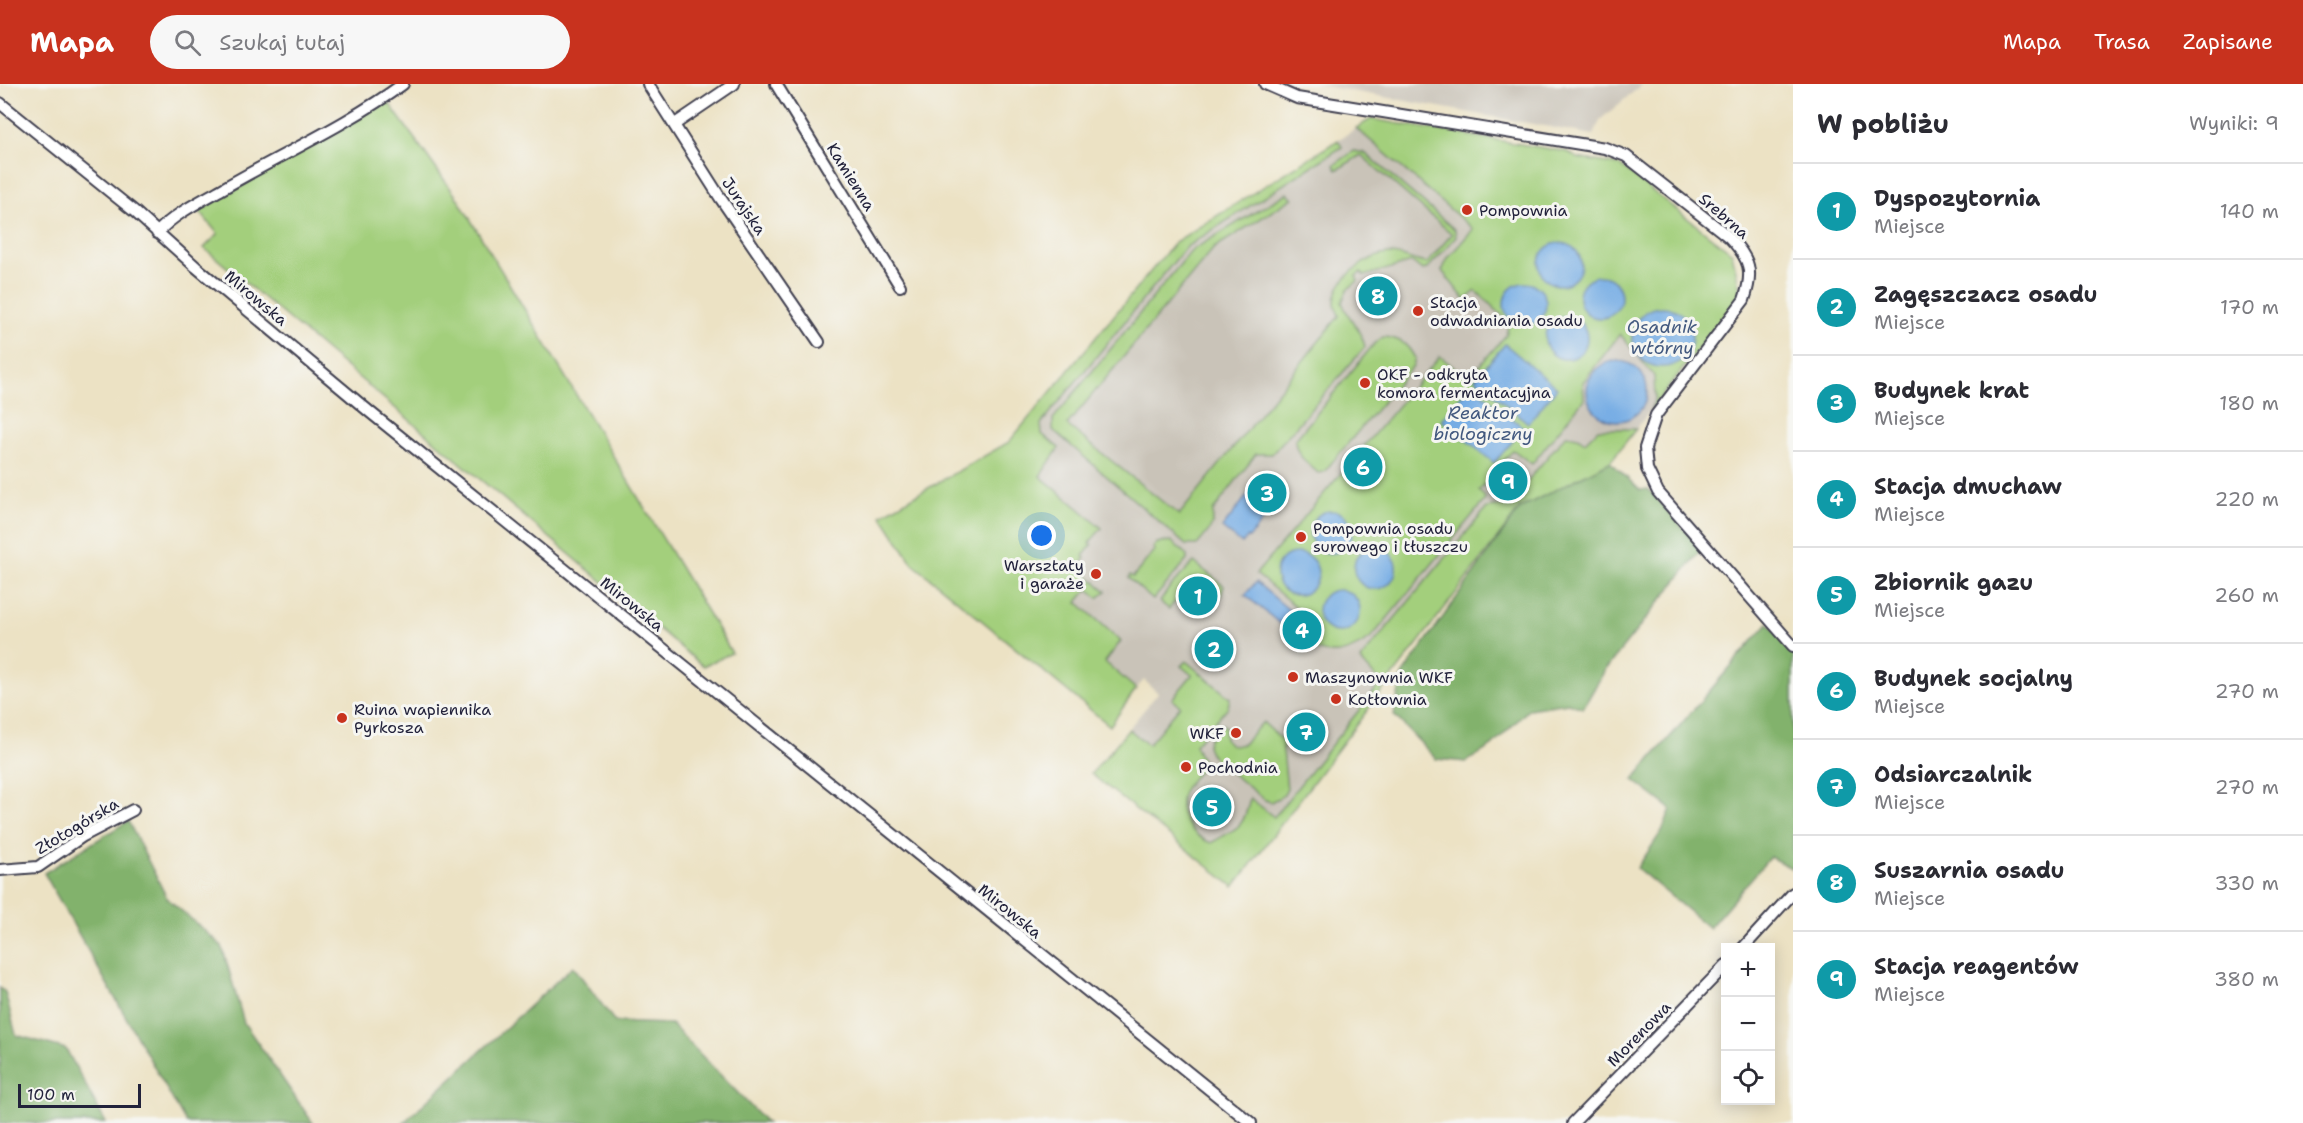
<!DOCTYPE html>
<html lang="pl">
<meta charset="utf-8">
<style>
body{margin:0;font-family:"Shantell Sans",sans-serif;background:#f7f7f7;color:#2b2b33}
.controls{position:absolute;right:18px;bottom:18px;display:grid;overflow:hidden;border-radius:0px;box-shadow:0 3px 15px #0003}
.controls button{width:54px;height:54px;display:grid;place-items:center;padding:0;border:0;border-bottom:2px solid #e1e1e2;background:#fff;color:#2b2b33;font:30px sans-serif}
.scale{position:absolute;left:18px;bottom:15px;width:123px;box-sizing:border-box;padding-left:6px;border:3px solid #22223b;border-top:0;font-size:16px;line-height:21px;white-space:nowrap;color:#22223b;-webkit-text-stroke:4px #f6f6f2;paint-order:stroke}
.you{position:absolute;left:1042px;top:452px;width:21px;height:21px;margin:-15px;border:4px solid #fff;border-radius:50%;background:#1a73e8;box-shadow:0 0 0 9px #1a73e833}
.badge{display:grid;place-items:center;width:39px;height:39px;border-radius:50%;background:#c8321e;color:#fff;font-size:20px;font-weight:700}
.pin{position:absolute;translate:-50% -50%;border:3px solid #fff;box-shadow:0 2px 6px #0006}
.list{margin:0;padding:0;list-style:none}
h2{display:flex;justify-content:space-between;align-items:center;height:78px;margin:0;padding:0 24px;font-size:26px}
h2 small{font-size:20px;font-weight:400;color:#7c7c81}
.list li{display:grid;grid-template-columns:39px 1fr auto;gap:18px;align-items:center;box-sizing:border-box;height:96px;padding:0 24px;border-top:2px solid #e1e1e2}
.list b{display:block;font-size:22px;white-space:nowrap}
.list p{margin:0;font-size:20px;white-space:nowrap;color:#7c7c81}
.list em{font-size:20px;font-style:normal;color:#7c7c81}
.icon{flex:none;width:33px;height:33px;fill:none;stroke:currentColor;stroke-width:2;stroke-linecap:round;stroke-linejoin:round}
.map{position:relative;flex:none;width:1793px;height:1039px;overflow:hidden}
header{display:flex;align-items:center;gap:36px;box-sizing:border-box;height:84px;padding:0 30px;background:#c8321e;color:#fff}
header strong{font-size:28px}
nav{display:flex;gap:33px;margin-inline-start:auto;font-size:21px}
.search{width:420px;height:54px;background:#f7f7f7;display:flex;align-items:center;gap:15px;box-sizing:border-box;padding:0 21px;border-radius:33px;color:#7c7c81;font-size:22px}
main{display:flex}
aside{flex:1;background:#fff}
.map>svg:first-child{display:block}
</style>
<header>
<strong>Mapa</strong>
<div class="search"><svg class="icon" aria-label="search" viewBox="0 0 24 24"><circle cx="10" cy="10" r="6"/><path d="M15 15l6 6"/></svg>Szukaj tutaj</div>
<nav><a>Mapa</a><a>Trasa</a><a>Zapisane</a></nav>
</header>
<main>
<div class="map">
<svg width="1793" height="1039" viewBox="0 0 1793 1039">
<rect width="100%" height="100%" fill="#f6f6f2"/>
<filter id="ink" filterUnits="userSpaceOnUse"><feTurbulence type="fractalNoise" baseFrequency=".0167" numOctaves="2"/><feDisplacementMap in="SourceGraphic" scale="12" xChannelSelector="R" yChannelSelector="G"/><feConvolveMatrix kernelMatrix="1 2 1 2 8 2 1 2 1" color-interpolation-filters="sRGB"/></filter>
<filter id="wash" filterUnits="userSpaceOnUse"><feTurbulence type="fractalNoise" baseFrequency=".008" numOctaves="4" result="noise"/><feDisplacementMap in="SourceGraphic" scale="24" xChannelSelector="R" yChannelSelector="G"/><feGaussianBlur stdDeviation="1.35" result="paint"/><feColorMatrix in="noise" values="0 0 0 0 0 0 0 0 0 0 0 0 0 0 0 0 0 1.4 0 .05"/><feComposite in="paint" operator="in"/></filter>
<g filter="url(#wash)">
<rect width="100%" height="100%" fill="#ece2c4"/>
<path fill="#c9c3b8" d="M1313,0H1643L1601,35L1593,51Z
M1371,35L1568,68L1577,74L1619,81L1732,169L1741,210L1610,378L1520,424L1234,803L1091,690L1158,609L1144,596L1136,605L1105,578L1120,559L942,397L1009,358L1175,158Z"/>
<path fill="#a3cf7c" stroke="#62785c" stroke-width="1.5" d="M386,15L458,115L732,569L703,582L204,164L218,150L199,127Z
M1371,35L1568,68L1577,74L1619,81L1732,169L1741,210L1650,327L1655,314L1654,292L1620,250L1583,298L1584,315L1532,380L1513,366L1479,407L1485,413V416L1371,554C1345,572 1327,576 1298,556L1307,545L1299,539L1306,531L1256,490L1440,272L1468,295L1506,251L1509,238L1476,207L1465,216L1442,187L1448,174L1473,145L1356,44Z
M1338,56L1342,63L1186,163L1041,340L1042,350L1059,364L1040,392L1102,444L1089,459L1092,461L1083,472L1085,474L1078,483L1106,507L1098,514L1088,505L1077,518L1121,557L1105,578L1136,605L1110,642L913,480L881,431L1009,358L1175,158Z
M1354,67L1365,69L1455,146L1456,153L1427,185L1422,186L1412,178L1364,192L1361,188L1356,192L1358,197L1348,205L1342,218C1348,235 1362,246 1365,263L1272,370H1256L1213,427C1214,444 1208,448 1197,461H1186L1053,346V335L1192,166L1287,109L1293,114L1214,164L1067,341L1179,431L1339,232C1338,228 1335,223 1335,219C1335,195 1368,170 1390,170C1403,170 1414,178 1427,179L1452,150L1361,71L1337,86L1334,81Z
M1383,253C1399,254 1407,259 1415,274L1413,282L1324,388L1318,389C1307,379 1296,372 1295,356L1374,260Z
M1598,345H1636L1610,378L1520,424L1234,803L1091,690L1129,645L1148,661L1180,622L1172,615L1192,591L1181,582L1186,577L1230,614L1228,623L1195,661L1204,681C1198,689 1187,699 1183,708C1175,729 1192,752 1211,759C1237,743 1243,747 1250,714L1274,733L1379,601V597L1361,577L1364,571L1487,424L1507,421L1566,351L1578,353L1585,358Z
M1171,457L1187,471V476L1153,516L1128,494L1130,491L1133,493L1155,466L1153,464L1157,459Z
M1194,478L1224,502L1221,512L1207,529L1189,515L1187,517L1180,512L1169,525L1160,518L1169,504Z
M1263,638L1282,656L1287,705L1284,711L1271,718L1265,716L1218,678L1211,671L1207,662L1209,655L1221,640L1226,643C1222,651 1225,659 1234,662L1243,660Z"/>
<path fill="#82b26c" stroke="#526a54" stroke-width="1.5" d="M1610,378L1640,406L1648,405L1702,465L1605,586L1583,624L1568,619L1529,625L1492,662L1466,678L1436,675L1394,631L1402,591L1520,424Z
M1768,539L1793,566V785L1770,773L1709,844L1637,784L1662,747L1671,725L1633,696Z
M128,737L167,814L222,862L244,939L313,1039H186L44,789Z
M573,882L615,938L671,940L767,1039H403Z
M0,904L5,908L16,951L66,965L106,1039H0Z"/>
<path fill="#75ace4" stroke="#4c6790" stroke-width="1.5" d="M1539 180a21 21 0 1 1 42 0a21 21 0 1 1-42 0Z
M1579 213a21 21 0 1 1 42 0a21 21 0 1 1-42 0Z
M1504 220a21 21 0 1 1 42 0a21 21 0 1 1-42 0Z
M1632 253a30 30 0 1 1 60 0a30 30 0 1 1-60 0Z
M1545 254a21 21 0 1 1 42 0a21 21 0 1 1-42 0Z
M1505,260L1557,304L1528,339L1475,295Z
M1587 307a30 30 0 1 1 60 0a30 30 0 1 1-60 0Z
M1471,300L1524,344L1494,379L1442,336Z
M1250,408L1272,425L1249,454L1247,453L1242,460L1222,444Z
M1310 448a21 21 0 1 1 42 0a21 21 0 1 1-42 0Z
M1354 484a21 21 0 1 1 42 0a21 21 0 1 1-42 0Z
M1276 490a21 21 0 1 1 42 0a21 21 0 1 1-42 0Z
M1256,498L1295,531L1284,543L1245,511Z
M1318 527a21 21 0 1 1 42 0a21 21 0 1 1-42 0Z"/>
</g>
<g filter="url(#ink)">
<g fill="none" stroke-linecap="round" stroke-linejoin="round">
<defs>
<path id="minor" d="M648,0L721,115L819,258
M776,0L900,202
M1265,0L1297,14L1605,64L1626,72L1729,153C1750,175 1754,187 1744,216L1656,331L1645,364L1647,385L1658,408L1793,562
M0,19L134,127L196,183L371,329L1251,1039
M675,40L734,0
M157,149C174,130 201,117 222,105C282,70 347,41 403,0
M0,786L38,783L83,752L133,726
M1743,864L1793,809
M1573,1039L1726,881"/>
</defs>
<use href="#minor" stroke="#403f50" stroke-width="14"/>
<use href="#minor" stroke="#fff" stroke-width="10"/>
</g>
</g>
<g fill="#c8321e" stroke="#f6f6f2" stroke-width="2">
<circle cx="1467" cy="126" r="6"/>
<circle cx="1418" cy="227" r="6"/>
<circle cx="1365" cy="299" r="6"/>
<circle cx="1301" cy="453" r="6"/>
<circle cx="1096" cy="490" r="6"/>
<circle cx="1293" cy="593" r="6"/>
<circle cx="1336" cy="615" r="6"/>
<circle cx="342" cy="634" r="6"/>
<circle cx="1236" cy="649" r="6"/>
<circle cx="1186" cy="683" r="6"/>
</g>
<g text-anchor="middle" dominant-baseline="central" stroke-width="6" stroke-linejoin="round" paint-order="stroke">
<g font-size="16" fill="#22223b" stroke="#f6f6f2">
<text transform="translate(851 93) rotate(58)">Kamienna</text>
<text transform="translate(744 122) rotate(56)">Jurajska</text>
<text transform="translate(1724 132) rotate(41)">Srebrna</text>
<text transform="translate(256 214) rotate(40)">Mirowska</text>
<text transform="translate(632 520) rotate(39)">Mirowska</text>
<text transform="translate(77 742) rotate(-31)">Złotogórska</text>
<text transform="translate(1010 827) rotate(39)">Mirowska</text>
<text transform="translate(1639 950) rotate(-46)">Morenowa</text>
</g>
<g font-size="16" fill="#22223b" stroke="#f6f6f2" text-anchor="start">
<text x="1479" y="126">Pompownia</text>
<text x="1430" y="218">Stacja<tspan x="1430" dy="18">odwadniania osadu</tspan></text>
<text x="1377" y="290">OKF - odkryta<tspan x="1377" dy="18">komora fermentacyjna</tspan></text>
<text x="1313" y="444">Pompownia osadu<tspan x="1313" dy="18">surowego i tłuszczu</tspan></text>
<text x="1084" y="481" text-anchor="end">Warsztaty<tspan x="1084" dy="18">i garaże</tspan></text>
<text x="1305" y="593">Maszynownia WKF</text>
<text x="1348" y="615">Kotłownia</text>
<text x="354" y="625">Ruina wapiennika<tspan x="354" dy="18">Pyrkosza</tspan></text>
<text x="1224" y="649" text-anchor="end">WKF</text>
<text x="1198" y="683">Pochodnia</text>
</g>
<g font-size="18" font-style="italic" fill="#43597f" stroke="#f6f6f2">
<text x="1662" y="243">Osadnik<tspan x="1662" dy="21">wtórny</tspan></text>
<text x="1483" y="329">Reaktor<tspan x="1483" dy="21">biologiczny</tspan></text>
</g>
</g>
</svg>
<div class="controls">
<button>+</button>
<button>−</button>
<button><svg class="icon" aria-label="locate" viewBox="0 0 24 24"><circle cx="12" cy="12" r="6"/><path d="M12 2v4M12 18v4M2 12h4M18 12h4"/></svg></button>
</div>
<div class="scale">100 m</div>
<div class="you"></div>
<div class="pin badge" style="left:1198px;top:512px;background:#0f9aa8">1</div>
<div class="pin badge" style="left:1214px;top:565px;background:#0f9aa8">2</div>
<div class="pin badge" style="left:1267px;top:409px;background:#0f9aa8">3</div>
<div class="pin badge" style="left:1302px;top:546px;background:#0f9aa8">4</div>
<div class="pin badge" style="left:1212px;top:723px;background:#0f9aa8">5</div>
<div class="pin badge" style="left:1363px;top:383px;background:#0f9aa8">6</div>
<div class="pin badge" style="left:1306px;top:648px;background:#0f9aa8">7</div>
<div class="pin badge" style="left:1378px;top:212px;background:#0f9aa8">8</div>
<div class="pin badge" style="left:1508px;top:397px;background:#0f9aa8">9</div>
</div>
<aside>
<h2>W pobliżu<small>Wyniki: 9</small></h2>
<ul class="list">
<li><span class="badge" style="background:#0f9aa8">1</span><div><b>Dyspozytornia</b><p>Miejsce</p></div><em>140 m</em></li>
<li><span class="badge" style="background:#0f9aa8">2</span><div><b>Zagęszczacz osadu</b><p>Miejsce</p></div><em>170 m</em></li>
<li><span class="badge" style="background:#0f9aa8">3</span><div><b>Budynek krat</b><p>Miejsce</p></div><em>180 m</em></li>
<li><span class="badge" style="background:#0f9aa8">4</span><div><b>Stacja dmuchaw</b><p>Miejsce</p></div><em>220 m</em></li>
<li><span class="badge" style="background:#0f9aa8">5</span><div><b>Zbiornik gazu</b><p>Miejsce</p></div><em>260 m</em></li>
<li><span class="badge" style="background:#0f9aa8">6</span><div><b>Budynek socjalny</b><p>Miejsce</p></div><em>270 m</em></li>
<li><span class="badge" style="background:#0f9aa8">7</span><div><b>Odsiarczalnik</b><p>Miejsce</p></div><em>270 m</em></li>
<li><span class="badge" style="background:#0f9aa8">8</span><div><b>Suszarnia osadu</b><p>Miejsce</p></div><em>330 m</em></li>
<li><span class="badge" style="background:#0f9aa8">9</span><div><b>Stacja reagentów</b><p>Miejsce</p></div><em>380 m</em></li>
</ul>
</aside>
</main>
